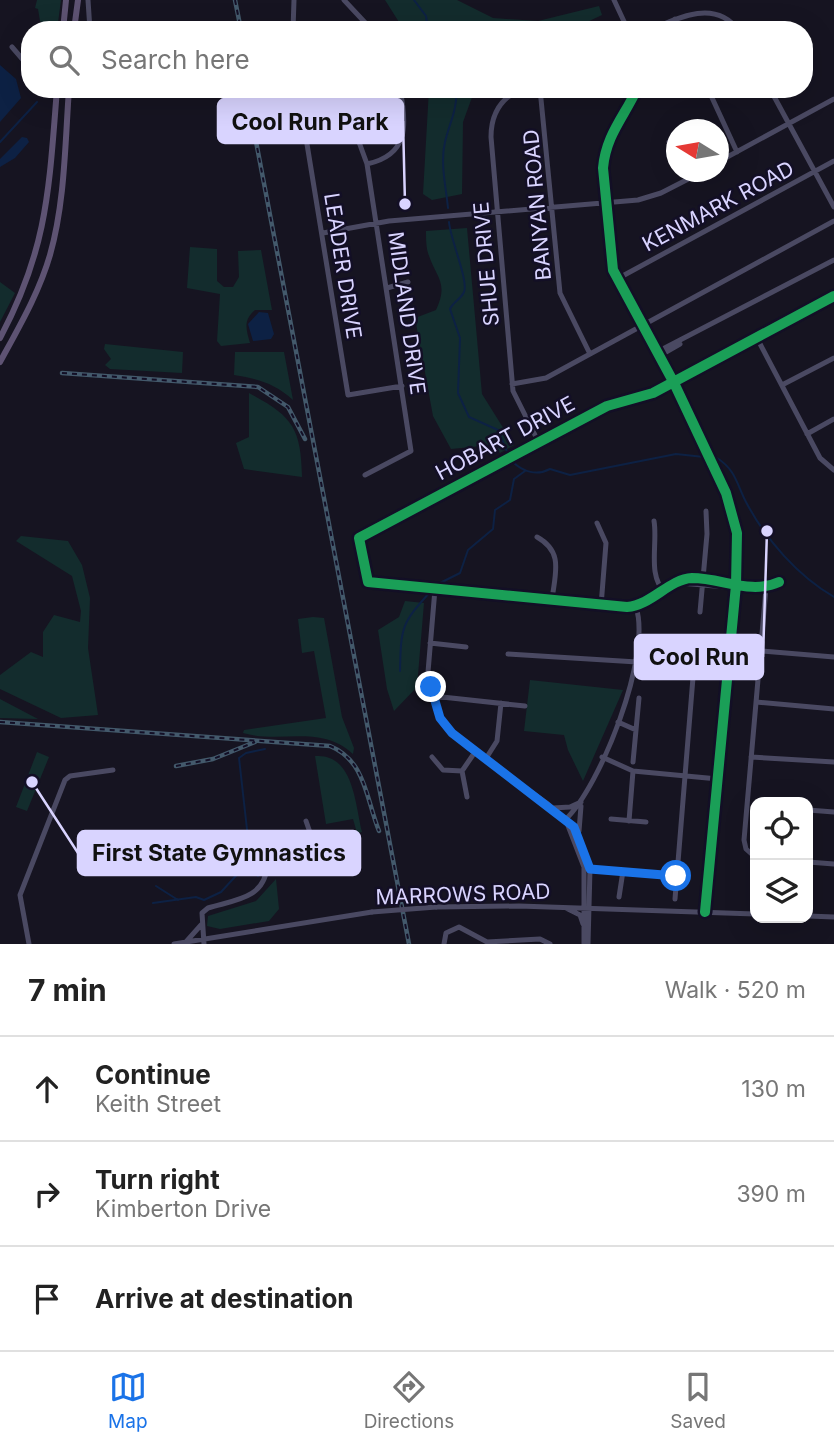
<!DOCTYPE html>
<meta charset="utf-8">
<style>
body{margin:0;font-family:Inter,sans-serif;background:#f6f6f6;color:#222}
.controls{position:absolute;right:21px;bottom:21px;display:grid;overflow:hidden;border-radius:14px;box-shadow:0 7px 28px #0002}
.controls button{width:63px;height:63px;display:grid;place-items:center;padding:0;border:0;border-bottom:2px solid #e0e0e0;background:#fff;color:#222;font:35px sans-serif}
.compass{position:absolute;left:666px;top:119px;width:63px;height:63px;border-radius:50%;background:#fff;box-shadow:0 7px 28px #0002;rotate:281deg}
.stop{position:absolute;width:21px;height:21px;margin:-16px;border:5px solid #1a73e8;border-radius:50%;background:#fff}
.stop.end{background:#1a73e8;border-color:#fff;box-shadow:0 2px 7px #0008}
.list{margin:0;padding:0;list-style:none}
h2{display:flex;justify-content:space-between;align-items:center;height:91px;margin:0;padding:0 28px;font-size:30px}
h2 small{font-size:23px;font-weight:400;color:#767676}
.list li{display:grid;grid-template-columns:46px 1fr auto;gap:21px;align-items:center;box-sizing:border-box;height:105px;padding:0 28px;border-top:2px solid #e0e0e0}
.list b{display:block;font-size:26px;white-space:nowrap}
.list p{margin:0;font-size:23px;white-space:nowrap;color:#767676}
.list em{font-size:23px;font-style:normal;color:#767676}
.icon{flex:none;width:38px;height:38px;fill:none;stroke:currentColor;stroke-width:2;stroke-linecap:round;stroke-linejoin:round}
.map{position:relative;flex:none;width:834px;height:944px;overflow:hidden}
.search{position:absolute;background:#fff;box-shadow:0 7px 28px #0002;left:21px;right:21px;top:21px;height:77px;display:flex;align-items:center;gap:18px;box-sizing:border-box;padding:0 24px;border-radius:28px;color:#767676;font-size:26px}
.sheet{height:406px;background:#fff}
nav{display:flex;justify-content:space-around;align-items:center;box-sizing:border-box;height:98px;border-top:2px solid #e0e0e0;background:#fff;font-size:19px;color:#767676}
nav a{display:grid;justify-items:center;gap:4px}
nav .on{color:#1a73e8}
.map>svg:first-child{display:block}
</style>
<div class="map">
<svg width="834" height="944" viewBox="0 0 834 944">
<rect width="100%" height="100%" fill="#161421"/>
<path fill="#132c2d" d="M37,0H61L57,30H48L40,21L38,9L35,8Z
M385,0H457L493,18L538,21L599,6L602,15L570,30H404Z
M429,89H475L463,122L462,194L432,200L423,194Z
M467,228L482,394L514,445L500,453L492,445L451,449L433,416L415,318L436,310C449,282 436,278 428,253C426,246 426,237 426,231Z
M190,247L217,249V281L224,287H233L239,277L238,251L261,250L272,310H255C243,320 246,329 250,343L221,346L217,341L220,294L187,288Z
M0,282L15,293L0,322Z
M105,344L183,352L182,373L110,369L105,365L111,359L104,349Z
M235,352H284L293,400C274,383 258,379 234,375Z
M249,393C292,416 301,427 302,477L244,469L236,443L249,437Z
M21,536L68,541L82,565L90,598L88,648L98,715L61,718L0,689V675L31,652L43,657V632L54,615L80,622L81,611L72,576L16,541Z
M405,601L424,603L417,687L394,711L387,689L378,630L399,617Z
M313,617L324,618L342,717L354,748L353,754C320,724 281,744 243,733L244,730L326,718L314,651L302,653L298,619Z
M530,680L623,690L583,781L568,750L564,735L524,731Z
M0,699L38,719L0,718Z
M37,752L49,757L27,811L16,807Z
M315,756C354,753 355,805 362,832L357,833L353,819L326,824Z
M276,879L279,909L269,921L220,929L207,926L208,916L256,901Z"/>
<path fill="#0d2144" d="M0,65L16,79L21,98L0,122Z
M22,137L27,138L29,142L15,158L0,167V159Z
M259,312L268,313L274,334L271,339L253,341L248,324Z"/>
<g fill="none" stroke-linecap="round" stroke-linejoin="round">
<path stroke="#0d2144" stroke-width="2" d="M414,0L426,16L428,30
M437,30L442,26L463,30
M0,142L37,102
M448,208C446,187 440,163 445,142C449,124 458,109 456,89
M449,222C450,238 469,282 464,292C461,299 453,302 450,309L460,338L458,393L469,417L498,430L508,454
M717,458C736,470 737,485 746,502C766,540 798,576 834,597
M513,462C523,472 537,476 550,469L570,475L676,454L704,457
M436,585L460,573L468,550L493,529L495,510L510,500L514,479L525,471
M400,671C401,627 401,624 431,591
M250,856L239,758L246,753L265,749
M156,886L178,900
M153,903L196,897L204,900L221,892L245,866L258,876"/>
<path stroke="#4a4962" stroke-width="5" d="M88,0L90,30
M344,0L372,30
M614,0L628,30
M675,19L680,30
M293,30L294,0
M651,30C681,16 716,0 738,30
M12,47L30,68
M298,89L348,395L402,386
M344,89L348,112L367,164L411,451L365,475
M521,89C501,98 491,115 491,137L513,391L539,443
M540,89L560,293L590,354
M637,89C624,117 606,135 603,168L613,270L674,383L726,493L737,533L736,585L705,912
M708,89L737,152
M770,89L834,207
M669,142L676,154
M718,162L834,99
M367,164C409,155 407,125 400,89
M323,233L389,221L638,200L661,193L702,172
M617,279L834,161
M387,288L408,282
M757,338L820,458L834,470
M657,352L834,260
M659,356L680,344
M512,384L546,378L834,221
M782,385L834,358
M807,434L834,419
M654,521C658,543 647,576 665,592
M597,523L606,543L601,606
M537,537C564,552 555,573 552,600
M779,582C751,595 722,578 692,578C669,579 652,605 627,607L368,582L359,538L607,406L653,393L834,296
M680,583L726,587L736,585
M435,589L428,672L440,718L467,747L548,804L577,830L590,869L588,944
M700,612L707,534L706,511
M430,643L466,647
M761,651L834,657
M508,654L637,662L693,669
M433,696L525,706
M756,702L834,709
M618,722L636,730
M432,757L443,770L462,771
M602,757L633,771L718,779
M751,757L834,762
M485,760L497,741L501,703
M633,762L639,698
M467,797L462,771L475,752
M553,808L570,807L581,802
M808,810L834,812
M611,819L646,822
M565,820C601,786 652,655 636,607
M629,821L633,771
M567,823L584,867V944
M579,831L581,806
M221,844C237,861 270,873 293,861C300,857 306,848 313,841L306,821
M755,857L746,849L744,840L766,588
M808,862L834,864
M588,869L676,876
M619,897L623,871
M675,899L695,653
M436,907L519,906L755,914
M566,908L580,915L583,924
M808,916L834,917
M185,943L201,925
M29,944L20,895L65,780L70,776L113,770
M174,944L372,912
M204,944L202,913L208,908C234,900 264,899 267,867
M444,944L446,933L459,927L487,942L540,939L550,944"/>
<path stroke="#5e5373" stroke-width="6" d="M63,30L66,0
M74,30L78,0
M0,338C48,248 49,188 57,89
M0,362C19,327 39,293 50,255C65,202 65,144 69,89"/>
<defs>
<path id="rail" d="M235,0L241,30
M246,89L409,944
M62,373L258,387L288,407L305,439
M0,722L330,746C366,761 366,799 379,831
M176,766L213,759L255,742"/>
</defs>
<use href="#rail" stroke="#43596b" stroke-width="4.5"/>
<use href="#rail" stroke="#130f26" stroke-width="2" stroke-dasharray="5" stroke-linecap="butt"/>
<path stroke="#4a4962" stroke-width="5" d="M372,912L436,907"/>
<defs>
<path id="cycleway" d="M637,89C624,117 606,135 603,168L613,270L674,383L726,493L737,533L736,585L705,912
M779,582C751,595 722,578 692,578C669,579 652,605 627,607L368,582L359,538L607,406L653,393L834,296"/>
</defs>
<use href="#cycleway" stroke="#130f26" stroke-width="15"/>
<use href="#cycleway" stroke="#1a9f57" stroke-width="10"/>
</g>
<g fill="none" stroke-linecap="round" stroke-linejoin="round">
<path stroke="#1a73e8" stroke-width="9" d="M431,687L440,718L452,733L574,827L590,869L676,876"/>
</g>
<g text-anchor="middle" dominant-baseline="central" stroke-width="5" stroke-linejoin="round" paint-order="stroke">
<g font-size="21" fill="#d9d4ff" stroke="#130f26">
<text transform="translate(537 205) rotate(-95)">BANYAN ROAD</text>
<text transform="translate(718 206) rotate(-28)">KENMARK ROAD</text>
<text transform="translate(486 264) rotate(-95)">SHUE DRIVE</text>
<text transform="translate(343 266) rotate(81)">LEADER DRIVE</text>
<text transform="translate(407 313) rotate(82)">MIDLAND DRIVE</text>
<text transform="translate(505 438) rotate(-28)">HOBART DRIVE</text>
<text transform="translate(463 894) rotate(-2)">MARROWS ROAD</text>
</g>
</g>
<path fill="none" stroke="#d9d4ff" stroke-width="2.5" d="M405 204L403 121M767 531L763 657M32 782L78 853"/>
<g fill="#d9d4ff" stroke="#130f26" stroke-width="2.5">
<circle cx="405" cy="204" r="7"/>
<circle cx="767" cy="531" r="7"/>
<circle cx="32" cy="782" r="7"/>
</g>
<g fill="#d9d4ff" stroke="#d9d4ff" stroke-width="2.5">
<rect x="218" y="99" width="185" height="44" rx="7"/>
<rect x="635" y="635" width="128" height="44" rx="7"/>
<rect x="78" y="831" width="282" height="44" rx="7"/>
</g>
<g font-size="23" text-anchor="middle" font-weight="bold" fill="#111">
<text x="310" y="130">Cool Run Park</text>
<text x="699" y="665">Cool Run</text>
<text x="219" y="861">First State Gymnastics</text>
</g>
</svg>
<div class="controls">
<button><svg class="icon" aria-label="locate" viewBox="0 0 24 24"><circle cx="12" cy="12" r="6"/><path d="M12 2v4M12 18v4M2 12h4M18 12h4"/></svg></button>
<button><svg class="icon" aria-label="layers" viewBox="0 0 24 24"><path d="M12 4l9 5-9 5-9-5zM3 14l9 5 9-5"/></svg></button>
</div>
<svg class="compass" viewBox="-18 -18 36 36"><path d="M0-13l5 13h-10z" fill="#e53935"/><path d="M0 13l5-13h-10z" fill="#767676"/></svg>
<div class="stop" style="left:676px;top:876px"></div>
<div class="stop end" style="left:431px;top:687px"></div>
<div class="search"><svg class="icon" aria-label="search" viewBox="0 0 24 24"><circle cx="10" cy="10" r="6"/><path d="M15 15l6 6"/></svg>Search here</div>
</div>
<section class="sheet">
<h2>7 min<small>Walk · 520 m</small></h2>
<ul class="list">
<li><svg class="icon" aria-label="ahead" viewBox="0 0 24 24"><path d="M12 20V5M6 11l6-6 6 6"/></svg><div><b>Continue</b><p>Keith Street</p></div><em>130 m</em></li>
<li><svg class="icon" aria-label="right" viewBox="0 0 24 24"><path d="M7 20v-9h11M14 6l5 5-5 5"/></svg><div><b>Turn right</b><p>Kimberton Drive</p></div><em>390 m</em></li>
<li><svg class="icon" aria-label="arrive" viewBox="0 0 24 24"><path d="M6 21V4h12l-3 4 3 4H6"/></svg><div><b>Arrive at destination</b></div></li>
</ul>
</section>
<nav>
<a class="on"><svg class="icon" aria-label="map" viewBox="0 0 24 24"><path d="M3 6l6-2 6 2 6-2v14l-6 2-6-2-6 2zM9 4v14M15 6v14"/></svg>Map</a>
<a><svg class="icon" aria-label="directions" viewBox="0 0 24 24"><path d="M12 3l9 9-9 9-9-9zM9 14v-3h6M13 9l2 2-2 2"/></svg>Directions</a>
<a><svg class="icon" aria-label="saved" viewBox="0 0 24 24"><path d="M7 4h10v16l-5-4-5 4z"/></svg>Saved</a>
</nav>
